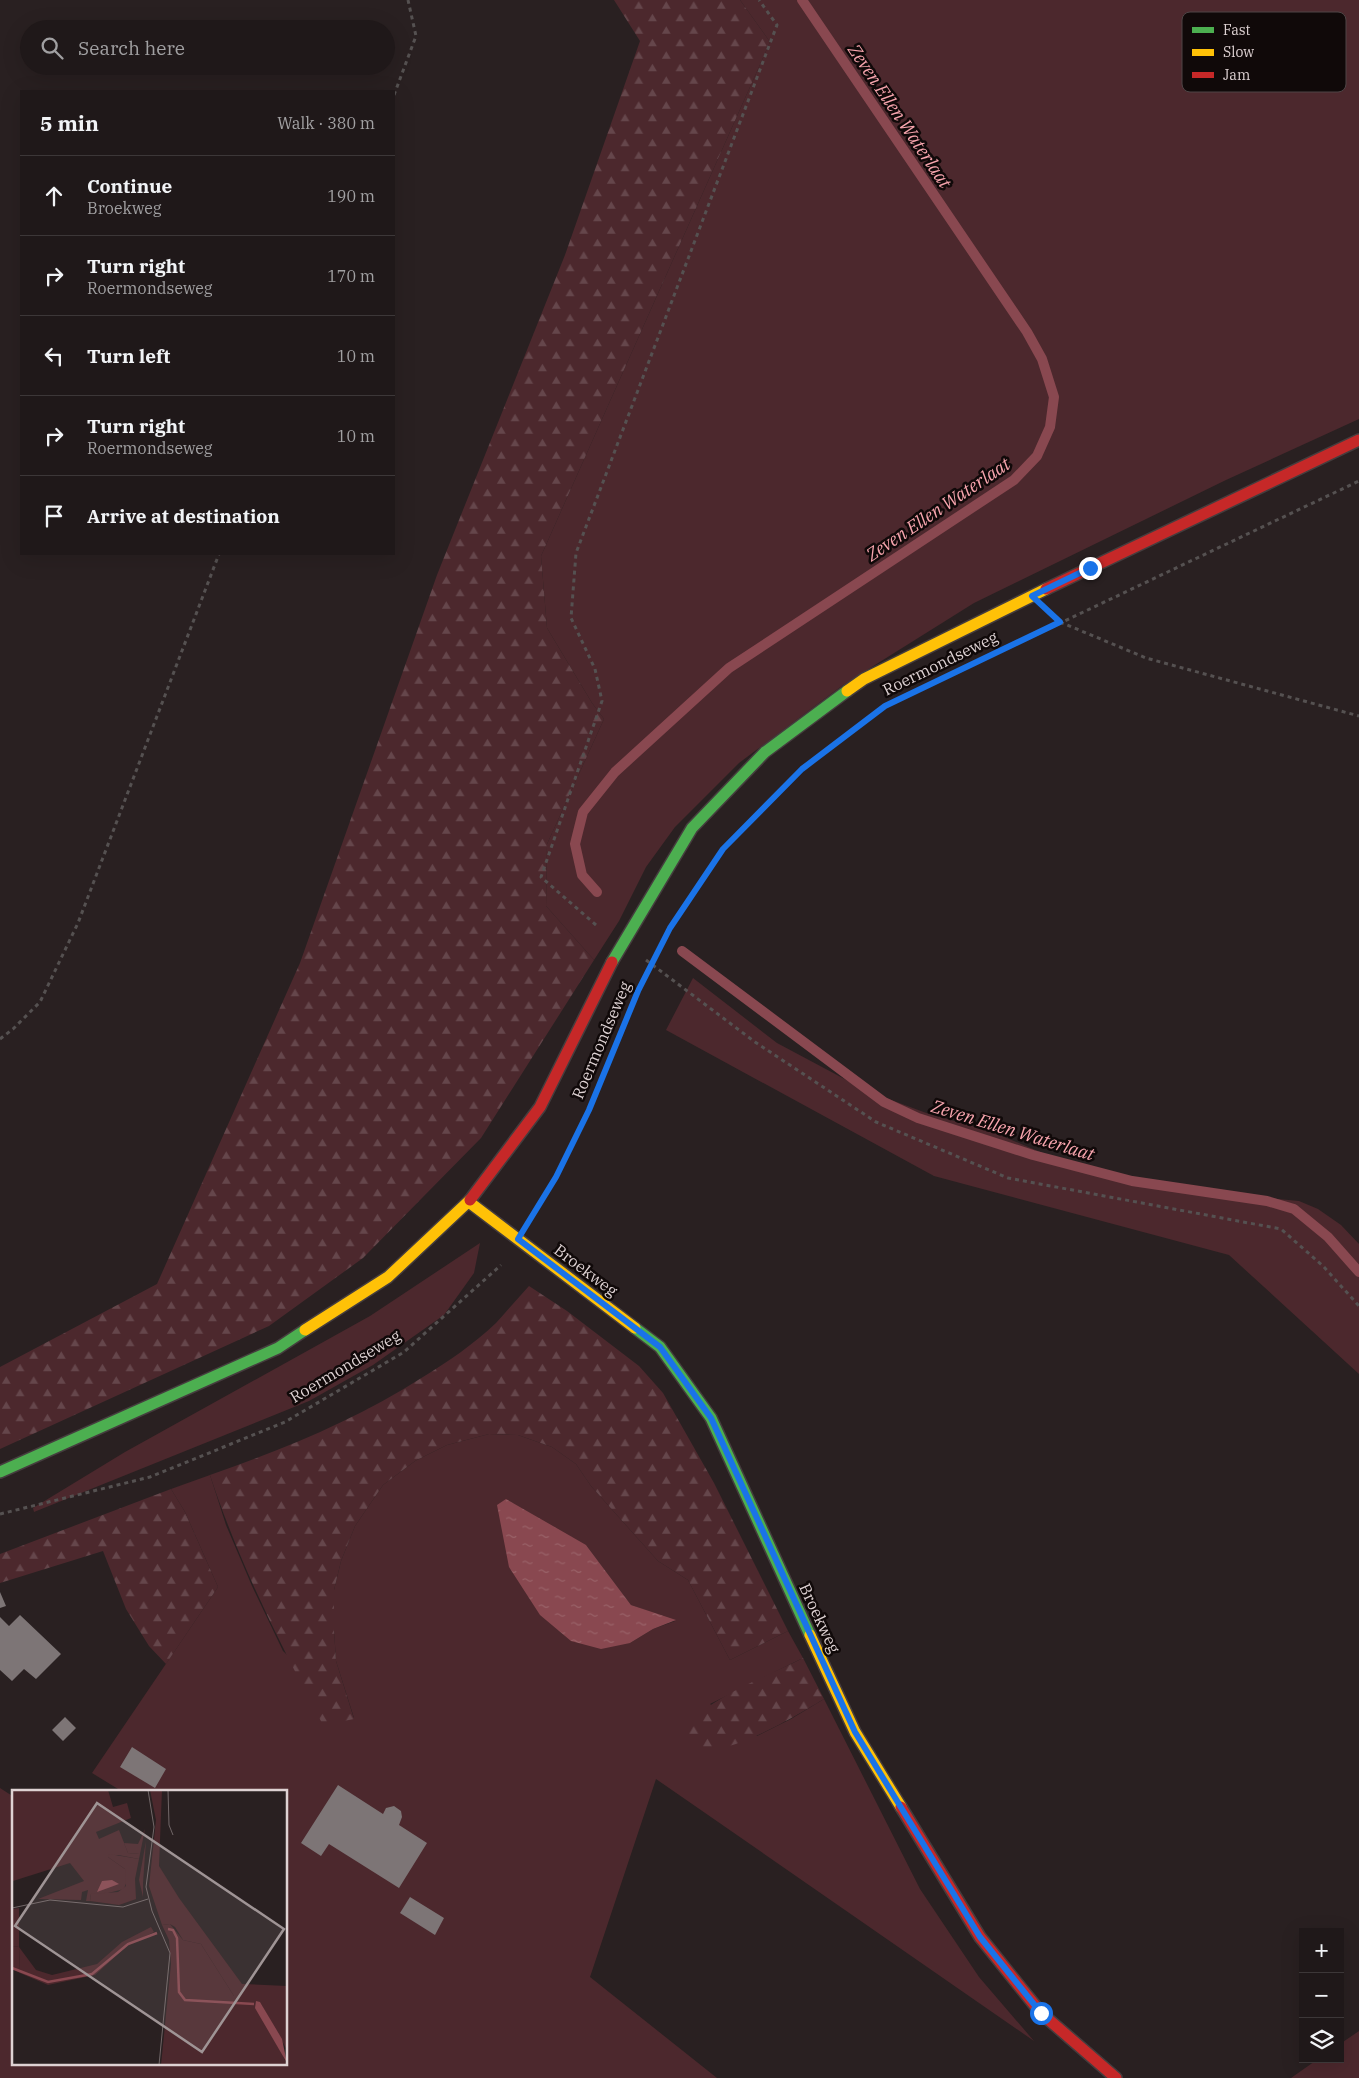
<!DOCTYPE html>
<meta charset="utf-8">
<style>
body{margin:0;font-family:"IBM Plex Serif",serif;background:#272122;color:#f1f3f6}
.controls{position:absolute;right:15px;bottom:15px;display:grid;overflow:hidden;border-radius:0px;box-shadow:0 5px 20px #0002}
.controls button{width:45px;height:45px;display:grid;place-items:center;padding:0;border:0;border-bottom:1px solid #3c3738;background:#1f1819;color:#f1f3f6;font:25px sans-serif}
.stop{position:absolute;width:15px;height:15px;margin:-11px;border:4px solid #1a73e8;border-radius:50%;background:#fff}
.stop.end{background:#1a73e8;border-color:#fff;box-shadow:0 1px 5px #0008}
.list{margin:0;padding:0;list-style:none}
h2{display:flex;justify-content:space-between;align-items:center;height:65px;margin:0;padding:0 20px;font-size:21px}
h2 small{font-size:16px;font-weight:400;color:#a1a0a2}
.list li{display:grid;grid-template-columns:32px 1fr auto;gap:15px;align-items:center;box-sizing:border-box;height:80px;padding:0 20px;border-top:1px solid #3c3738}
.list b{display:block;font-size:19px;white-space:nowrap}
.list p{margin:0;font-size:16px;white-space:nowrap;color:#a1a0a2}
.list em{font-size:16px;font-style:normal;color:#a1a0a2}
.icon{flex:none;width:28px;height:28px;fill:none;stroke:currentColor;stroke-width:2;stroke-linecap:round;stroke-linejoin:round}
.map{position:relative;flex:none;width:1359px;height:2078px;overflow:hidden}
.search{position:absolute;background:#1f1819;box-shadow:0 5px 20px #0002;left:20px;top:20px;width:375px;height:55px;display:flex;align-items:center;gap:12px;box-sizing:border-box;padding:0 18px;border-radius:28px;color:#a1a0a2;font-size:19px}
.panel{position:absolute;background:#1f1819;box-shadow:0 5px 20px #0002;left:20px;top:90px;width:375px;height:465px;border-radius:0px}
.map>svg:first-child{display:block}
</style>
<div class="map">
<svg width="1359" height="2078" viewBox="0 0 1359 2078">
<defs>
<pattern id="forest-firs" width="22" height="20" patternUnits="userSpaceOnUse" patternTransform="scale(1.25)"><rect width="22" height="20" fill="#4c282d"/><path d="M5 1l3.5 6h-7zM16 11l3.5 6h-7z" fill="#65464b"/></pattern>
<pattern id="water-ripples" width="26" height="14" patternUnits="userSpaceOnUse" patternTransform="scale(1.25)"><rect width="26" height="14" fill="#894850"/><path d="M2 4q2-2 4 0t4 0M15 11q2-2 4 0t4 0" fill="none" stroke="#996268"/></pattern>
</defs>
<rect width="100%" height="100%" fill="#292021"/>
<path fill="#4c282d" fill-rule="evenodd" d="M740,0H1359V419L1226,480L974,603L843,685L739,763L675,827L646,867L619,921L594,960L546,906L547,844L604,719L592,703L547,628L541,556L770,42Z
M693,978L777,1043L867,1091L929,1114L990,1131L1045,1154L1105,1174L1224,1194L1299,1201L1318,1209L1341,1225L1359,1244V1374L1229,1255L934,1176L666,1030Z
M480,1243L474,1273L444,1315L373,1365L309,1401L34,1512L33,1508L125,1452L370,1316Z
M489,1434L518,1435L552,1447L576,1464L591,1486L658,1561L688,1580L730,1660L788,1631L803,1658L710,1704L757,1736L791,1719L824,1699L920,1889L979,1977L1034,2041L656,1779L590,1977L717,2078H0V1788L14,1797V2064H286V1792H123L92,1773L218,1587L185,1512L171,1489L210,1475L226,1525L252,1586L283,1651L354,1718L336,1661L334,1630V1590L341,1561L355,1526L383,1485L415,1461L447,1445ZM586,1545L631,1605L675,1621L653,1629L630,1643Z
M1359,2031V2078H1291L1318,2059H1340V2044Z"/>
<path fill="url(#forest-firs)" d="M614,0H740L770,42L541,556L547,628L592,703L604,719L547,844L546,906L594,960L481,1138L363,1258L269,1326L0,1449V1367L157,1284L300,963L437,575L565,255L640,41Z
M529,1286L567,1311L639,1366L663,1393L714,1483L788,1631L730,1660L688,1580L658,1561L591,1486L576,1464L552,1447L518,1435L489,1434L447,1445L415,1461L383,1485L355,1526L341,1561L334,1590V1630L336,1661L354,1719L323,1725C280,1644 239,1563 210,1475C284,1449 356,1420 423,1377C449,1361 474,1344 496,1323C507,1311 518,1298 529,1286Z
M171,1489L185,1512L218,1587L166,1664L149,1646L126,1609L103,1551L0,1583V1554Z
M803,1658L824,1699C799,1714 735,1753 706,1749C698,1748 688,1736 681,1731C711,1696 762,1679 803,1658Z"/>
<path fill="url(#water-ripples)" d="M506,1499L586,1545L631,1605L676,1620L653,1629L630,1643L601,1649L571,1641L540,1615L509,1567L497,1505Z"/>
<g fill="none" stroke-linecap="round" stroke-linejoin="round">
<path stroke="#894850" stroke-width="10" d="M597,892L582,875L575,844L583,812L615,772L729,668L1014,480L1037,456L1050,427L1054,397L1042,359L1027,332L802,0
M682,951L884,1102L918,1118L1033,1155L1132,1181L1267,1201L1294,1209L1328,1237L1359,1272"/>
</g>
<path fill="#7d7576" d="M0,1592L6,1606L0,1608Z
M20,1615L61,1654L36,1679L24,1669L12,1681L0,1670V1617L9,1626Z
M65,1717L76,1728L63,1741L52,1730Z
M132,1747L166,1769L155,1788L120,1767Z
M338,1785L383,1814L386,1808L394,1806L401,1811L402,1817L399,1825L427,1843L399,1888L329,1844L321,1856L301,1843Z
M410,1897L444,1918L435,1935L400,1913Z"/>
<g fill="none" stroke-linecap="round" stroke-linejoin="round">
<defs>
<path id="fast" d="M612,962L692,828L765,752L847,691
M635,1328L660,1347L711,1418L810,1635
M0,1472L278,1348L305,1330"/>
<path id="slow" d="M847,691L864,679L1046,589
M469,1202L635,1328
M305,1330L388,1277L470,1200
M810,1635L855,1732L901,1807"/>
<path id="jam" d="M1046,589L1359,440
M470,1200L540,1107L612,962
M901,1807L980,1937L1041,2013L1116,2078"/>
</defs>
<use href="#fast" stroke="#453d3e" stroke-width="14"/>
<use href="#slow" stroke="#453d3e" stroke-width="14"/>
<use href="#jam" stroke="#453d3e" stroke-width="14"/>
<path stroke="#555151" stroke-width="3" stroke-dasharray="4 4" stroke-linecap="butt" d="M394,95L416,36L408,0
M1060,622L1146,658L1359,716
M892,703L1359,481
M675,921L723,849L802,769L886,706
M596,925L541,877L602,701L595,669L571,618L576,553L777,25L759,0
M646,960L755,1042L876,1122L1008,1178L1281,1229L1323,1266L1359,1306
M0,1039L13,1029L40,1002L78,923L219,554
M534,1213L556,1177L589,1109L638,991L669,930
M0,1514L150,1477L285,1422L404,1352L501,1265"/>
<use href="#fast" stroke="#4caf50" stroke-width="11"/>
<use href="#slow" stroke="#ffc107" stroke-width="11"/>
<use href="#jam" stroke="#c62828" stroke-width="11"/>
</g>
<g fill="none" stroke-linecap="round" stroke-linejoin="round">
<path stroke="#1a73e8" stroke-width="6" d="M1041,2013L980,1937L855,1732L711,1418L660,1347L518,1239L556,1177L589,1110L638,991L670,928L723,849L802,769L885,706L1060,622L1032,596L1090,568"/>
</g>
<g text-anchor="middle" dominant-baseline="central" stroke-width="5" stroke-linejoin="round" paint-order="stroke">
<g font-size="16" fill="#ded2d3" stroke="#100909">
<text transform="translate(940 663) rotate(-26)">Roermondseweg</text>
<text transform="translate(601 1040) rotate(-67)">Roermondseweg</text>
<text transform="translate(586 1270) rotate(37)">Broekweg</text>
<text transform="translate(345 1366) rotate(-31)">Roermondseweg</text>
<text transform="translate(820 1618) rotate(65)">Broekweg</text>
</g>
<g font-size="18" font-style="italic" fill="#f8a5ae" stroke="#100909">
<text transform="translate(900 116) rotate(56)">Zeven Ellen Waterlaat</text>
<text transform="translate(938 509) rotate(-34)">Zeven Ellen Waterlaat</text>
<text transform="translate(1013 1130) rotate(17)">Zeven Ellen Waterlaat</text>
</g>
</g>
<g transform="translate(12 1790)">
<rect width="275" height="275" fill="#292021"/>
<path d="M0,0H96L101,17L115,13L119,28L84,42L87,49L107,40L116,63L128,64L127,69L106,65L96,67L113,79L116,88L112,99L88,105L79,104L78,111H74L76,100L70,102L69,110L26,109L72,91L58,73L1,91ZM134,51L131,93V107L127,90ZM7,118V157L24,180L40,185L85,174L110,152L139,137L142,142L116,155L83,185L36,195L8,183L7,157L0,156V119ZM158,134L171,150L189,154L222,206H275V260L248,212L275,275H149L159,174L157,150L150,135Z" fill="#4c282d"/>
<path d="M138,0H150L147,76L167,108L230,194L275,196V206H222L189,154L171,150L163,137L158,134L150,135L137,96L144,30ZM133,39L128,64L116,63L112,53L126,54ZM97,64L127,69L123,89L124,109L107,115L78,111L79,104L106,102L114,96L113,79L96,67ZM0,156L7,157L8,183L0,179Z" fill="#4c282d"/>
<path d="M100,90L107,94L85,102L90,91ZM244,211L248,212L270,249L275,273L243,218Z" fill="#894850"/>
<path fill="none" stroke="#894850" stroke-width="2.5" d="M156,139L161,140L165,148L167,202L173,210L242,214M0,178L36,192L80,184L116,154L145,143"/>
<path fill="none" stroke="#716768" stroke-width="1" d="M136,0L142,37L134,97L140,121L158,163L147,275M156,0L157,35L161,45M0,118L38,110L111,117L136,109"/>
<path fill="#9f9495" fill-opacity="0.15" stroke="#9f9495" stroke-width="2.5" d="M85,13L272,139L190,262L3,136Z"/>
<rect width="275" height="275" fill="none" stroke="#ded2d3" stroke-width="2.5"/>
</g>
<rect x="1182" y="12" width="164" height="80" rx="8" fill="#100909" stroke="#4e4546" stroke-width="1"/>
<rect x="1192" y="27" width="22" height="6" fill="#4caf50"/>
<rect x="1192" y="49" width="22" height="7" fill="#ffc107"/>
<rect x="1192" y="72" width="22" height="6" fill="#c62828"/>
<g font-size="14" fill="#ded2d3">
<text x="1223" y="35">Fast</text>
<text x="1223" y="57">Slow</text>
<text x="1223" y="80">Jam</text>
</g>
</svg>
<div class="controls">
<button>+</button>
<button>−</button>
<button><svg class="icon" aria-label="layers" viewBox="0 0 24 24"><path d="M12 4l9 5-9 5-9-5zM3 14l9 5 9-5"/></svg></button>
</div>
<div class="stop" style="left:1041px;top:2013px"></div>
<div class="stop end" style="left:1090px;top:568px"></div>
<div class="search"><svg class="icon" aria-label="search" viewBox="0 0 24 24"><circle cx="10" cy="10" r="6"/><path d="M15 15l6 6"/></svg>Search here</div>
<section class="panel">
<h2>5 min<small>Walk · 380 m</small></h2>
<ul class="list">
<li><svg class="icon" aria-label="ahead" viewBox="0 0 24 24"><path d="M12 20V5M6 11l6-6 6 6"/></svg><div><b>Continue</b><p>Broekweg</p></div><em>190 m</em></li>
<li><svg class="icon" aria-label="right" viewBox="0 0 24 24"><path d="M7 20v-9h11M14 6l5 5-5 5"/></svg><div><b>Turn right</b><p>Roermondseweg</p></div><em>170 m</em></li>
<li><svg class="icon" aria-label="left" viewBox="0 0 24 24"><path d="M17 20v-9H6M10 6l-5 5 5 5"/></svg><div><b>Turn left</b></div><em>10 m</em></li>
<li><svg class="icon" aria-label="right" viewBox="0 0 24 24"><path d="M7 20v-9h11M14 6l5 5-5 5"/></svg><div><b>Turn right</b><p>Roermondseweg</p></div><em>10 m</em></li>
<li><svg class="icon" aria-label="arrive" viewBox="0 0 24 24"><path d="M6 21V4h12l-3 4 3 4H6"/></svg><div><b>Arrive at destination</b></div></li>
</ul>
</section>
</div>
